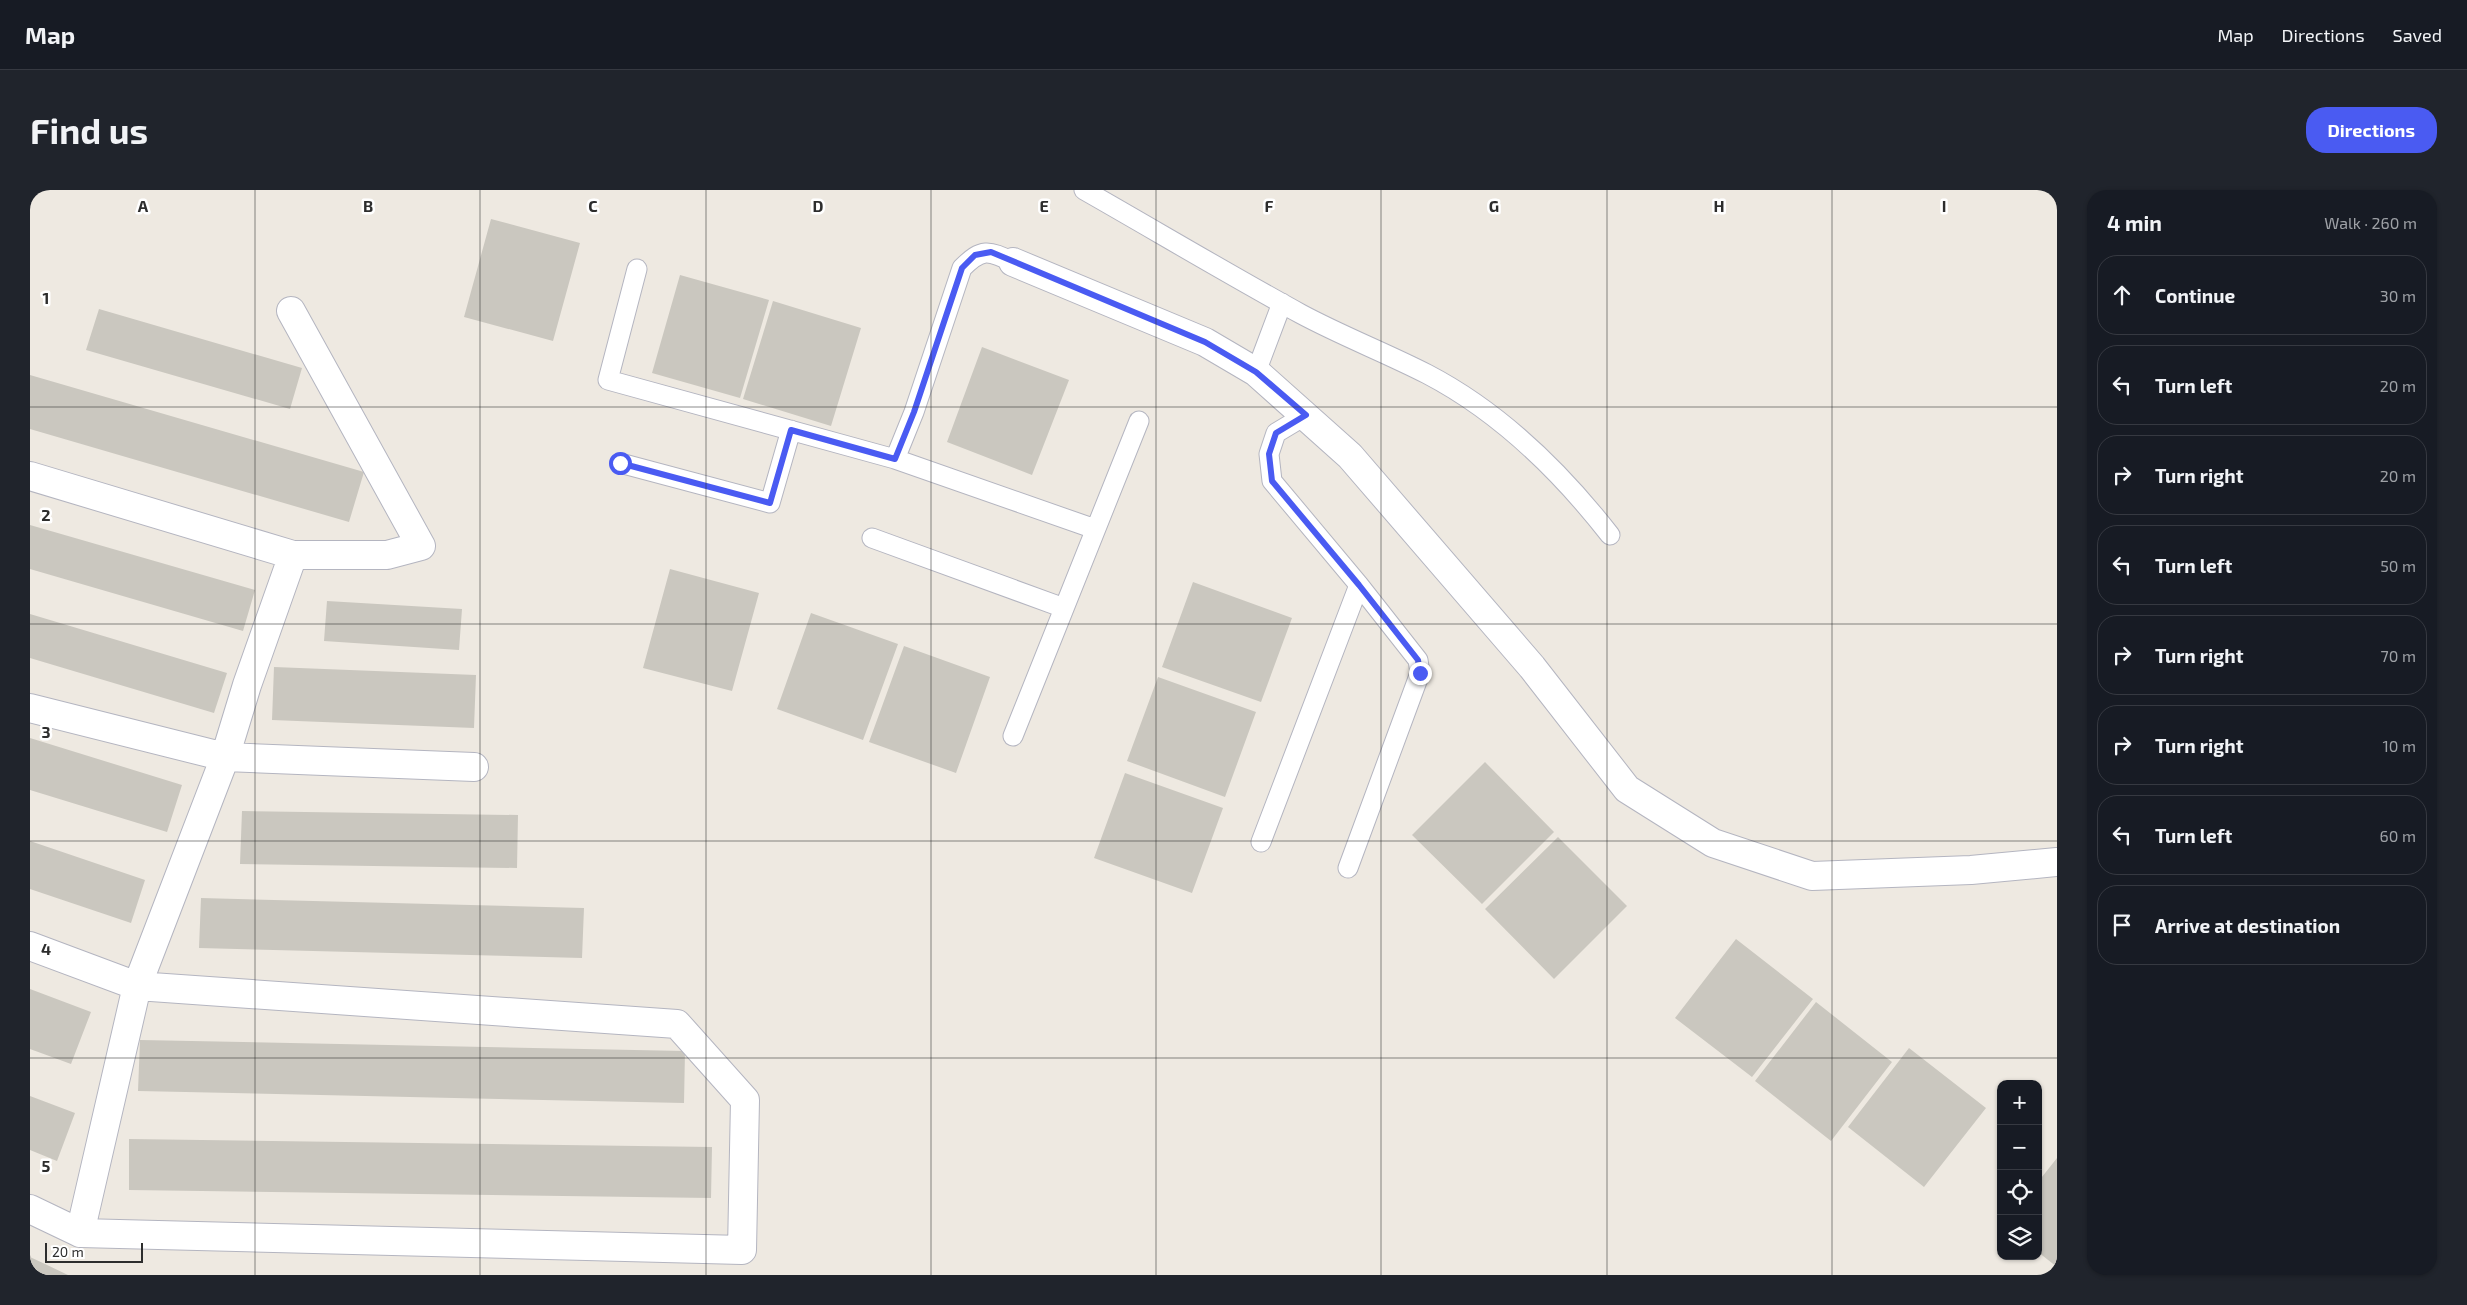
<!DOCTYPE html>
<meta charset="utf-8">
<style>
body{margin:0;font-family:"Exo 2",sans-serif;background:#20242c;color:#f1f3f6}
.controls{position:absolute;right:15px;bottom:15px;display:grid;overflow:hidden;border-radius:10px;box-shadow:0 1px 4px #0004}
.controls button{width:45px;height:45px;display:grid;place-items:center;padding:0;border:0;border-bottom:1px solid #363941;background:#171b24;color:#f1f3f6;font:25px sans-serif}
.scale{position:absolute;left:15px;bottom:12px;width:98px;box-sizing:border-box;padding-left:5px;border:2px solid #2d2d2d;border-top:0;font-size:14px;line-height:18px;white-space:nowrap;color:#2d2d2d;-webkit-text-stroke:4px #fff;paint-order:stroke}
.stop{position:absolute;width:15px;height:15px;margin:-11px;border:4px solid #4a5bf2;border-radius:50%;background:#fff}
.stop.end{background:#4a5bf2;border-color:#fff;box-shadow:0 1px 5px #0008}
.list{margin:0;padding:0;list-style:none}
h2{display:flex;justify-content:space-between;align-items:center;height:65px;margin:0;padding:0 20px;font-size:21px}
h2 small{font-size:16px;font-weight:400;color:#9ea1a6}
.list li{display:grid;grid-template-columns:32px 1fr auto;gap:15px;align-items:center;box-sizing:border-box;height:80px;margin:0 10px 10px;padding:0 10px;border:1px solid #363941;border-radius:20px}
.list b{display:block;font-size:19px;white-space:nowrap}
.list em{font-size:16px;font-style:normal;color:#9ea1a6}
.icon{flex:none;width:28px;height:28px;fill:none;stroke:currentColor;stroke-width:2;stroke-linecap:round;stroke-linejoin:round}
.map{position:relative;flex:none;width:2027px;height:1085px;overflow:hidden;border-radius:20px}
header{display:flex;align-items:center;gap:30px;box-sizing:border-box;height:70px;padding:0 25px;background:#171b24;border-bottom:1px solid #363941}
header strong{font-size:24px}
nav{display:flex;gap:28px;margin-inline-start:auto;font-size:18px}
.intro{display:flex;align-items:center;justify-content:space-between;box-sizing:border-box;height:120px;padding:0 30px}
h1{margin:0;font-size:35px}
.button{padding:12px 22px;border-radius:20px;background:#4a5bf2;color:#fff;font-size:18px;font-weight:700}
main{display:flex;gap:30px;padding:0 30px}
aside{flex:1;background:#171b24;border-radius:20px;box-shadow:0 1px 4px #0004}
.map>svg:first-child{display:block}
</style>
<header>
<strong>Map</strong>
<nav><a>Map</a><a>Directions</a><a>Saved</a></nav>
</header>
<div class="intro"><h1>Find us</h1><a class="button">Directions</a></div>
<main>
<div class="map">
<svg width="2027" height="1085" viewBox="0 0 2027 1085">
<rect width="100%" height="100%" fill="#eee9e1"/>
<path fill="#cac7bf" d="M461,29L550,53L523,151L434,127Z
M650,85L739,110L710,208L622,183Z
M743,111L831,138L801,236L713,209Z
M69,119L272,178L260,219L56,160Z
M952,157L1039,190L1002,285L917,252Z
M0,185L334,282L319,332L0,239Z
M0,335L225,400L213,441L0,379Z
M640,379L729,403L702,501L613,478Z
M1163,392L1262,428L1231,512L1132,477Z
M297,411L432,419L429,460L294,451Z
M781,423L868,454L833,550L747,519Z
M0,424L197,483L184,523L0,468Z
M874,456L960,487L926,583L839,552Z
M244,477L446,485L444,538L242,530Z
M1128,487L1226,522L1195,607L1097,571Z
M0,548L152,595L137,642L0,600Z
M1455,572L1524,642L1452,714L1382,645Z
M1095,583L1193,618L1162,703L1064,668Z
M212,621L488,625L487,678L210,674Z
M1528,647L1597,716L1524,789L1455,719Z
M0,651L115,690L101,733L0,699Z
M171,708L554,718L552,768L169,758Z
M1706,749L1783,809L1722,887L1645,828Z
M0,799L61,822L41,874L0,859Z
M1786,812L1862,872L1801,951L1725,891Z
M110,850L655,861L654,913L108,901Z
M1879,858L1956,918L1894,997L1818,937Z
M0,906L45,923L27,971L0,960Z
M99,949L682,957L681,1008L99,1000Z
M2027,968V1077L2008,1062V992Z
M0,1067L15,1074L38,1085H0Z"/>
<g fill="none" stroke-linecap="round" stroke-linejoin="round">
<defs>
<path id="service" d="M1054,0C1126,41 1198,84 1271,124C1312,146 1356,163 1397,184C1470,222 1530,281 1580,345
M607,79L578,190L865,269L1065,339
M1226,182L1252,113
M1276,225L1246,243L1239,264L1242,291L1329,395L1388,470L1390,483L1318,678
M865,269L884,222L932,78C952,58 958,60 983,72
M590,273L740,313L761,240
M842,348L1034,418
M983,546L1109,231
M1231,652L1329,395"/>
<path id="minor" d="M983,72L1175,152L1226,182L1320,266L1502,477L1597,599L1683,653L1782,686L1941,680L2027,672
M0,286L263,365H357L391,356L261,121
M0,518L195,567L444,577
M0,756L107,796L647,834L715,910L712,1060L50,1043L0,1019
M50,1043L107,796L195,567L217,495L263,365"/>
</defs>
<use href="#service" stroke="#b4b5c0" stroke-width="21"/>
<use href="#minor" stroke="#b4b5c0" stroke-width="30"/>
<use href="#service" stroke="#fff" stroke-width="19"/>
<use href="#minor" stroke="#fff" stroke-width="28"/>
</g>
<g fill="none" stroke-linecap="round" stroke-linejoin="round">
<path stroke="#4a5bf2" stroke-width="6" d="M590,273L740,313L761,240L865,269L884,222L932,78L945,65L961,62L1175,152L1226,182L1276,225L1246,243L1239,264L1242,291L1329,395L1388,470L1390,483"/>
</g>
<path fill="none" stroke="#2d2d2d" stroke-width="1" stroke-opacity="0.55" d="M225,0V1085M450,0V1085M676,0V1085M901,0V1085M1126,0V1085M1351,0V1085M1577,0V1085M1802,0V1085M0,217H2027M0,434H2027M0,651H2027M0,868H2027"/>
<g font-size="16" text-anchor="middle" font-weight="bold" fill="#2d2d2d" stroke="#fff" stroke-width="5" stroke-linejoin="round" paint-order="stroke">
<text x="113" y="22">A</text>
<text x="338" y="22">B</text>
<text x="563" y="22">C</text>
<text x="788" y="22">D</text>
<text x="1014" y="22">E</text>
<text x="1239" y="22">F</text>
<text x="1464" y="22">G</text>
<text x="1689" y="22">H</text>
<text x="1914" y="22">I</text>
<text x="16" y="114">1</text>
<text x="16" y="331">2</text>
<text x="16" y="548">3</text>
<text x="16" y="765">4</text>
<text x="16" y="982">5</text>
</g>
</svg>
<div class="controls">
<button>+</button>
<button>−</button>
<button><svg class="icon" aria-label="locate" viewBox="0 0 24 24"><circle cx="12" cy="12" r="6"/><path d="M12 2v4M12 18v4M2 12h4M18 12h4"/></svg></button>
<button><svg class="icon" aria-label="layers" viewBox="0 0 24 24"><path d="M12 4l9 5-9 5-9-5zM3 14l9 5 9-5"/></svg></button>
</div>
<div class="scale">20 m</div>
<div class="stop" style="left:590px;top:273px"></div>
<div class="stop end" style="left:1390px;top:483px"></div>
</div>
<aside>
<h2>4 min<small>Walk · 260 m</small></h2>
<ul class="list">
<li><svg class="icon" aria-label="ahead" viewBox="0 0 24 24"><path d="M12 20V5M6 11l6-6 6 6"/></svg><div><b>Continue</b></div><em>30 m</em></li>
<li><svg class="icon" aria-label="left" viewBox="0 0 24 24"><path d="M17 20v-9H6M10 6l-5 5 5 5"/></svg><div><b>Turn left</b></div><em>20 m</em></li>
<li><svg class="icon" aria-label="right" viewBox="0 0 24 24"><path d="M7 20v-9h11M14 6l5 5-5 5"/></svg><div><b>Turn right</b></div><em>20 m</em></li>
<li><svg class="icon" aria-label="left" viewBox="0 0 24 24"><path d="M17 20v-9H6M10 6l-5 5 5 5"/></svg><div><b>Turn left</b></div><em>50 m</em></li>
<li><svg class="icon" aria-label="right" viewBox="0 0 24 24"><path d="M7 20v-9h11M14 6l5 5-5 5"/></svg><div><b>Turn right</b></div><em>70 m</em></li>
<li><svg class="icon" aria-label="right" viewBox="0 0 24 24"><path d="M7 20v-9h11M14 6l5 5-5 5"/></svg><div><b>Turn right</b></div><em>10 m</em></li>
<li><svg class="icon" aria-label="left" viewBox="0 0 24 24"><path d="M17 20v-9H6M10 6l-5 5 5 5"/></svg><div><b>Turn left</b></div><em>60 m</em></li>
<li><svg class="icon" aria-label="arrive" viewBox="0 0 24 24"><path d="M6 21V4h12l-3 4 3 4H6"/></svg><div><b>Arrive at destination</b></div></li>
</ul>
</aside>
</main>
